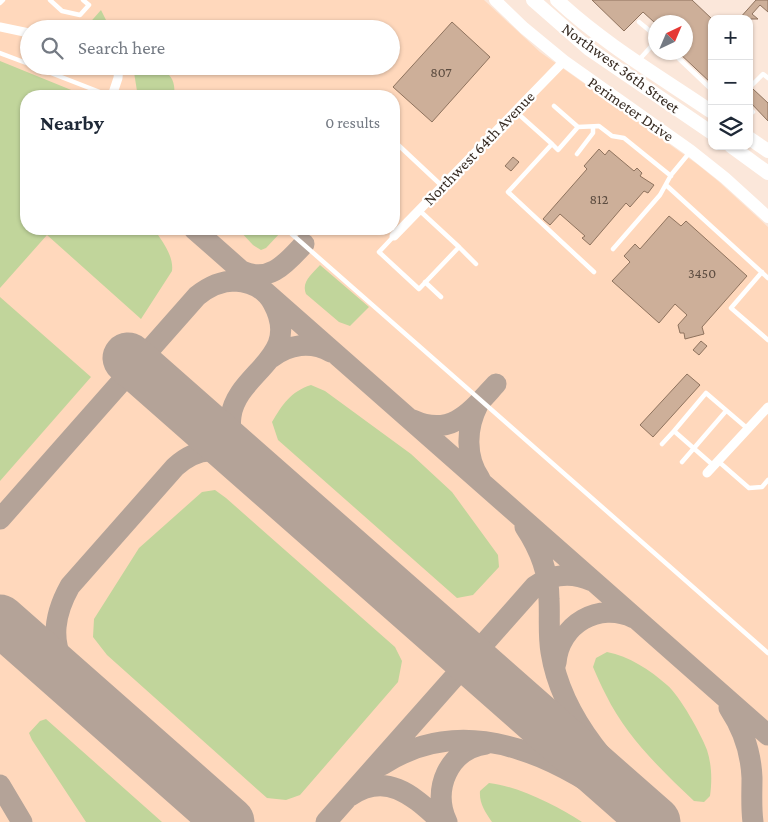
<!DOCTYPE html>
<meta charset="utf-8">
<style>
body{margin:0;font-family:"Crimson Pro",serif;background:#f6f6f7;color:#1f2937}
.controls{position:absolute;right:15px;top:15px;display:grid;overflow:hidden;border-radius:10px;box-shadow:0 1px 4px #0004}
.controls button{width:45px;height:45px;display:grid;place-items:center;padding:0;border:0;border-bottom:1px solid #e0e1e3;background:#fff;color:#1f2937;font:25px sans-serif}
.compass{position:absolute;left:648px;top:15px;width:45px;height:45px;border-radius:50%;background:#fff;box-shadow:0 1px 4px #0004;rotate:44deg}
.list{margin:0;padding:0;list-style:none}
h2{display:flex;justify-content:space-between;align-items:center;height:65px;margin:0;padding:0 20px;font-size:21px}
h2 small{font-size:16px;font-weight:400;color:#747a83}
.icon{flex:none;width:28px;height:28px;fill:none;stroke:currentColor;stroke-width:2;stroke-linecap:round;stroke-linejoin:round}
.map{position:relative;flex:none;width:768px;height:822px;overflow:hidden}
.search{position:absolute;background:#fff;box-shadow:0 1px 4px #0004;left:20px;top:20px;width:380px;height:55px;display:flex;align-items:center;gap:12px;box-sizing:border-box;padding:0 18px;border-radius:28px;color:#747a83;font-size:19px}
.panel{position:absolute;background:#fff;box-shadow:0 1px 4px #0004;left:20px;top:90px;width:380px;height:145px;border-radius:20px}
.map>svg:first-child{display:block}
</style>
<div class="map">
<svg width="768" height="822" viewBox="0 0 768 822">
<rect width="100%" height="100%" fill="#fbe7da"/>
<path fill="#ffd8bc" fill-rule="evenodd" d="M0,0H484L540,52L697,164L718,181L768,227V822H0ZM29,29H391V66H29ZM26,96H394V229H26Z"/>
<path fill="#c1d59b" d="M101,10L109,26L113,29L86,27Z
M0,61L86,96H26V229H154C162,241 174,256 172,271L141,319L47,235L0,288Z
M133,66C154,66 178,68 174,96H141L137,91Z
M238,229H278L281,232L266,248L261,250L253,245Z
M320,265L369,307L350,326L339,322L306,294C301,282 312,274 320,265Z
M0,297L91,377L0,481Z
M311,385L325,391L411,454L452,492L498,555L499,567L473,595L457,598L278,440L272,422C283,404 290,392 311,385Z
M215,490L226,498L395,647L402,661L398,682L300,795L286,800L267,798L107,655L93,637L94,619L139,548L202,492Z
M607,652C629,656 650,670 667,685C680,696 701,734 707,750C712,765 712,782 710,796L704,802L694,801C661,770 626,736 606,695C601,686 597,676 593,667L596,658Z
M46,719L162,822H86L32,740L29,733L40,721Z
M489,783C518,786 557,806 582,822H492C485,812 479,803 480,791Z"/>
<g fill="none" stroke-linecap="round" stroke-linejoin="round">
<path stroke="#b4a398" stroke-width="21" d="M194,229L768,735
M242,271C270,284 287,262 304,244
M271,358C289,344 311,341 331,352
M478,405C466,428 465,457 480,479
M413,420C452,438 472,410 496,384
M0,519L197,296C208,287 221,281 235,281C251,282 265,288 273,303C303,358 237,372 231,416C228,438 238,452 252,467
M525,527C539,548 549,574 549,599C550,617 548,634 551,652C562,722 616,775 664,822
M556,663C559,624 599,601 634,618
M729,708C743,729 751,753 752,778C752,793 751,807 753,822
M113,720C68,679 36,647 70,586L175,467C198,446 222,446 246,463
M382,765C472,706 572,764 645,822
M0,785L22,822
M350,796C388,770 415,798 442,822
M326,822L535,586C552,574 572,572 592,581
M447,822C431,790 449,749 486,744"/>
<path stroke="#b4a398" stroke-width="51" d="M128,358L655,822
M0,620L229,822"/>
</g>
<path fill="#cdaf99" stroke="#8f735e" d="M592,0H692L712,19V84L678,52H686V22H654L643,12L624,31Z
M756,0H768V12L760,5L752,14L758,19H739Z
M52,21L63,22L62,29H52Z
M452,22L490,57L432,122L393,87Z
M753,89L768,103V121L749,101V93Z
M599,149L605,155L609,150L634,171L637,168L642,173L640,176L654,185L648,193L644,191L630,207L626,203L590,245L582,238L585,236L560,214L550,225L543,219L587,169L584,166Z
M513,157L519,162L511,171L505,166Z
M669,216L681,226L686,221L747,276L702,327L704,334L685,339L684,333H680L678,325L687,315L675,304L659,323L612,281L630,262L624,256L635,244L640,249Z
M701,341L707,346L699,355L693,350Z
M687,374L700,385L653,437L640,425Z"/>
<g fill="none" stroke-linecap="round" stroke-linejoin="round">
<path stroke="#fff" stroke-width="4.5" d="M50,0L62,11L80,15L89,5L83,0
M0,3L3,0
M639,22L656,36
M672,52L712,90
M0,53L29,64
M638,61L656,41
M33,66L110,96
M749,88L763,74L768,78
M554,106L578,127L599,126L612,136L624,138L671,176
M749,109L753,112
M515,111L552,144L508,192L594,272
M394,141L442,186
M552,144L558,150L578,127
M577,154L593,133V127
M666,185L768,278
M286,229L768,653
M394,236L379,252L419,289L459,247L419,210
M459,247L476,264
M613,249L660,195L671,175L690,152
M762,272L731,308L768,340
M425,282L441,297
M662,444L674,431
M718,461L749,488L762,487L768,480
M682,462L726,411
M714,466L674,431L706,393L748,429"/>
<path stroke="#fff" stroke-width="9" d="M0,27L29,33
M112,96L118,78L119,66
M394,236L564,61
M707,473L768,407"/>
<path stroke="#fff" stroke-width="12" d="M495,0L524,28L564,61L691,151L725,178L768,217"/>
<path stroke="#fff" stroke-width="14" d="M533,0L589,49L712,133
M557,0C604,44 659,76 712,112
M749,138L768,151
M731,146L768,173"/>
</g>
<g text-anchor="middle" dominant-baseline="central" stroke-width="4.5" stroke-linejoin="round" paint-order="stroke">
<g font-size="14" fill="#5c4c40">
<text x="441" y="72">807</text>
<text x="599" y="199">812</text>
<text x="702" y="273">3450</text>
</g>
<g font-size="16" fill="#372b22" stroke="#fff">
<text transform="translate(621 68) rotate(36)">Northwest 36th Street</text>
<text transform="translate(631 109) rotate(35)">Perimeter Drive</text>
<text transform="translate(479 148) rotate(-46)">Northwest 64th Avenue</text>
</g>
</g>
</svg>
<div class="controls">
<button>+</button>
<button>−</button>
<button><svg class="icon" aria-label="layers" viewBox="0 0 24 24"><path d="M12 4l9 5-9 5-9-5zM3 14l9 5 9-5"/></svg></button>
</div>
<svg class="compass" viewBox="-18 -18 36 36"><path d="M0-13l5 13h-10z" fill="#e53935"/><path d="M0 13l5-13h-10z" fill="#747a83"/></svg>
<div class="search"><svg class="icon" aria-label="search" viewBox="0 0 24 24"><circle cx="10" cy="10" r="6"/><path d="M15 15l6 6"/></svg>Search here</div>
<section class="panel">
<h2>Nearby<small>0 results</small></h2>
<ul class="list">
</ul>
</section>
</div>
